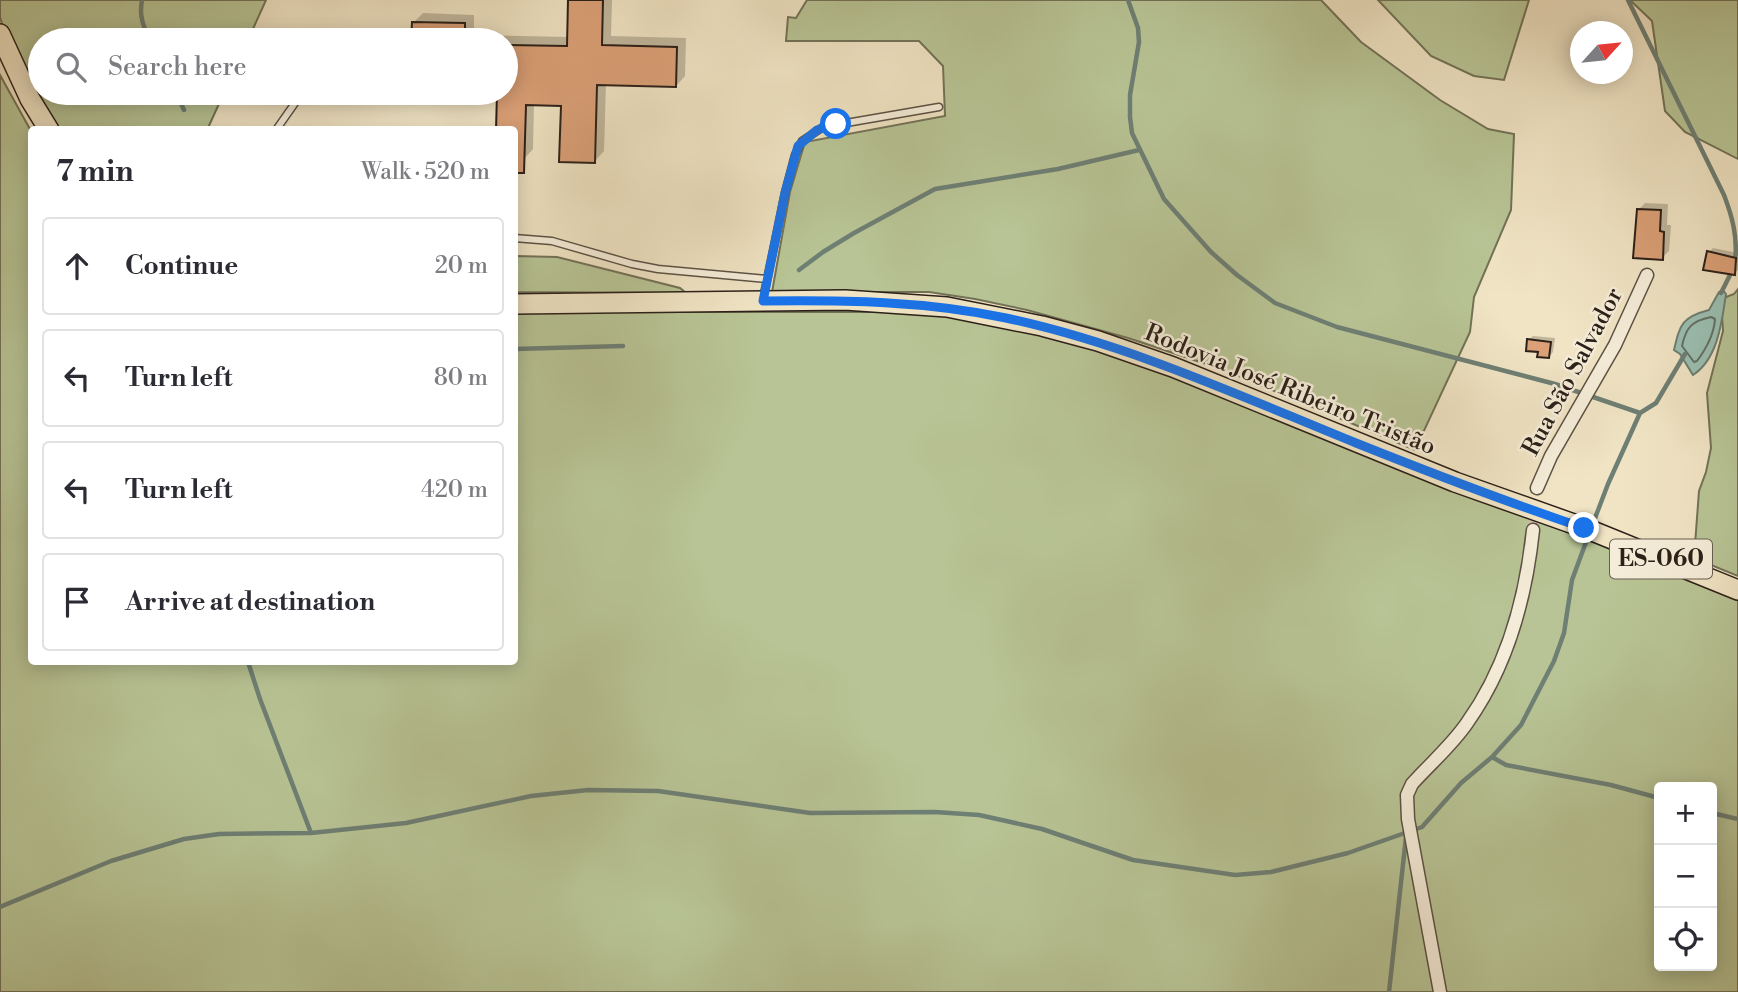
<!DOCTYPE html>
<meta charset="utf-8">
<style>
body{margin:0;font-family:"Libre Bodoni",serif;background:#f2f2f3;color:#2b2b33}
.controls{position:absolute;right:21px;bottom:21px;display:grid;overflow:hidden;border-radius:7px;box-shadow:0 4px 18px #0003}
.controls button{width:63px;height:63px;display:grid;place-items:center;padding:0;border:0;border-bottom:2px solid #e1e1e2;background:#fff;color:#2b2b33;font:35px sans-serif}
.compass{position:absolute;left:1570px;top:21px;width:63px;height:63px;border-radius:50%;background:#fff;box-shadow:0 4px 18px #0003;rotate:63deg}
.stop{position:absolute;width:21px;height:21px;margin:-16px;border:5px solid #1a73e8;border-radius:50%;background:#fff}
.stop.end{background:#1a73e8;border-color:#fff;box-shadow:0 2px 7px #0008}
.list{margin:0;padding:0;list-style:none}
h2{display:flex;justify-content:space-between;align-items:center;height:91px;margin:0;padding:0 28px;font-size:30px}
h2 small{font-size:23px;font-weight:400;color:#7c7c81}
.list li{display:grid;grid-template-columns:46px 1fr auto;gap:21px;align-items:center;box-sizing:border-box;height:98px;margin:0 14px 14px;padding:0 14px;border:2px solid #e1e1e2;border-radius:7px}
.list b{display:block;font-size:26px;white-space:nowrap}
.list em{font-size:23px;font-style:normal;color:#7c7c81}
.icon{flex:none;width:38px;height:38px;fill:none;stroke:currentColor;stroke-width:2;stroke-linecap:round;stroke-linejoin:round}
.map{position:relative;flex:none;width:1738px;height:992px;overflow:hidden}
.search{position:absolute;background:#fff;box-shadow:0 4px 18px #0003;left:28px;top:28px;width:490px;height:77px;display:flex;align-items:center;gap:18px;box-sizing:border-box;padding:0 24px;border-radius:38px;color:#7c7c81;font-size:26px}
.panel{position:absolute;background:#fff;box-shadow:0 4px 18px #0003;left:28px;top:126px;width:490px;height:539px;border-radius:7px}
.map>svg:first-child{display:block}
</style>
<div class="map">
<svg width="1738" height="992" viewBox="0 0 1738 992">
<rect width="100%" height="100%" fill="#f0e4c4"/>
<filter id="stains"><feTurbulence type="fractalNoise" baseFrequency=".00286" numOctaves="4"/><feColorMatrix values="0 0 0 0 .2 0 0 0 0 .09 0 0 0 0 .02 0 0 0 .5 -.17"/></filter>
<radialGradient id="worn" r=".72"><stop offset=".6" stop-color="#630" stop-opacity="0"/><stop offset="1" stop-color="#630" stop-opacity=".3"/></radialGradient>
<path fill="#b8c495" stroke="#727257" stroke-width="2" fill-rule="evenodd" d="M0,0H266L248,40H40V93H224L207,130L55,129L5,34L0,17Z
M807,0H1321L1361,42L1440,100L1488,129L1514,134L1511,210L1474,297L1470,332L1415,450L1227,371L1128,338L1027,310L975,299L929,292H772L790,192L805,142L945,116L943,66L919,41H786L788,17L796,18Z
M1378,0H1529L1504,80L1474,76L1431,56Z
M1630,0H1738V159L1685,132L1665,111L1652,21Z
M0,75L31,131L32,662H514L515,312H928L1022,330L1122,357L1738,598V992H0ZM1659,787H1712V966H1659Z
M515,256L557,257L680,288L686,293L515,292Z
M1738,289V576L1694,558L1699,491L1706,472L1711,448L1707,393L1723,331L1721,299L1734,294Z"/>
<path fill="#9bbfb1" stroke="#6e7f74" stroke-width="2" d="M1723,290L1726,294C1722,321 1718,359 1693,375L1680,354L1674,350C1680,324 1682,317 1709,310L1719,292Z"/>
<path fill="#0003" d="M570,0H612L611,36L686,38L685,76L676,86L606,83L604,151L595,161L562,105L534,104L533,149L524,159L514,130L499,97L450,96V93H506V40H413V23L423,13L474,15V35L569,37Z
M1645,203L1668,204L1667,225H1671L1669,251L1662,258L1638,210Z
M1713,248L1738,253V270L1734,274L1709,252Z
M1533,336L1555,338L1553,352L1549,357L1528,340Z"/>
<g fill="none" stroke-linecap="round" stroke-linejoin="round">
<path stroke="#637065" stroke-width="2" d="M1711,317L1715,319C1714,334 1706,349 1697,361L1694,362L1682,346C1686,327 1692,321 1711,317Z"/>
<path stroke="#6e7f74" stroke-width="4.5" d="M142,0C139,16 143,26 150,40
M1128,0L1138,28L1139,42L1130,95V117L1132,133L1164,199L1211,252L1237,275L1275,303L1337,327L1555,384L1640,413
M1628,0L1724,195C1732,216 1738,237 1735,261
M176,93L184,110
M799,270L823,252L854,233L935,189L1058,169L1139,150
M1721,293L1733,269
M514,349L623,346
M1592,526L1608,484L1640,413L1656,403L1685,354
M248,662L260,699L311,833
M1492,757L1506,765L1611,785L1659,798
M1712,813L1738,819
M0,907L111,861L184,839L219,834L311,833L406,823L531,796L588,790L658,791L810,813L935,812L979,815L1042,829L1133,860L1235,875L1271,872L1348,853L1422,827L1461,783L1492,757L1521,725L1554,661L1564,633L1572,580L1589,534
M1389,992L1406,837"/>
</g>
<path fill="#dba077" stroke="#2b2019" stroke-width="2" d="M568,0H603L602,45L677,47L676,87L597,85L595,163L559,162L561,106L526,105L524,173H514V130H496L497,93H506V45L567,46Z
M412,22L465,23V40H411Z
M1637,209L1661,210L1660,231L1664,232L1663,260L1633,258Z
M1707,251L1736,258L1735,275L1703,270Z
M1527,339L1551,342L1549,358L1537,357L1538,352L1526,351Z"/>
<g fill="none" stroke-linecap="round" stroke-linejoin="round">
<path stroke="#c9bda2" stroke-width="12" stroke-dasharray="12 6" stroke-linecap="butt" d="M1533,530L1537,488"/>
<defs>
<path id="service" d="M276,130L302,93
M514,238L552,241L632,264L658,269L767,279
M763,299L785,193L795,155L802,141L823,127L939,107"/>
<path id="minor" d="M1537,488L1551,456L1615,345L1647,275
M1440,992L1408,819L1407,795L1412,784C1430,764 1452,745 1467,723C1507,667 1526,597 1533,530"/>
<path id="primary" d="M0,34L30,99L49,130
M514,304L845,300L947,307L1042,326L1098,341L1173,367L1455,482L1585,528L1738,590"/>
</defs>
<use href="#service" stroke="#5c5144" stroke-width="9"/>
<use href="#minor" stroke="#5c5144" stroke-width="15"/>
<use href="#primary" stroke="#2b2019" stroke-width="22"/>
<use href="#service" stroke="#f5edd9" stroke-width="6"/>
<use href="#minor" stroke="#f5edd9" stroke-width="12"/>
<use href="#primary" stroke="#f0e4c4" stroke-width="19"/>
</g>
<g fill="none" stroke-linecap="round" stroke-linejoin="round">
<path stroke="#1a73e8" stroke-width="9" d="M836,124L817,130L798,146L785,193L763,301C845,300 925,301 1006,318C1128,344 1240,396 1356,443C1431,473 1507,502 1584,528"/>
</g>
<g text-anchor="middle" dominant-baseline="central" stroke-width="5" stroke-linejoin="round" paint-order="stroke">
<rect fill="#f5edd9" stroke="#685e53" stroke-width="2" x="1610" y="539.5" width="102" height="39" rx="5"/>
<g font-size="23" font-weight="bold" fill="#2b2019">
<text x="1661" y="559">ES-060</text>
</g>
<g font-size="24" fill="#2b2019" stroke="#f5edd9">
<text transform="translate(1573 372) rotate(-62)">Rua São Salvador</text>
<text transform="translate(1290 390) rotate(22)">Rodovia José Ribeiro Tristão</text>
</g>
</g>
<rect width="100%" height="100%" filter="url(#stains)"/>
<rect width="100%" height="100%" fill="url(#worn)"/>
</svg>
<div class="controls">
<button>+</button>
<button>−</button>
<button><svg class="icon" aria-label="locate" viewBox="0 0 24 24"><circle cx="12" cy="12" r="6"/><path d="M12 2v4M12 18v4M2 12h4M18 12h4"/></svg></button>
</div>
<svg class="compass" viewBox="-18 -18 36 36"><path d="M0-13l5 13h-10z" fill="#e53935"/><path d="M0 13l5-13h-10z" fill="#7c7c81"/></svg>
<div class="stop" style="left:836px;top:124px"></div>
<div class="stop end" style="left:1584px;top:528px"></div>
<div class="search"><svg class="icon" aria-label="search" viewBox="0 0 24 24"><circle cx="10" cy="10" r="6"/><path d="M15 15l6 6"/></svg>Search here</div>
<section class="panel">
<h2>7 min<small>Walk · 520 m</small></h2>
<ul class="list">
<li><svg class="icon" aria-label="ahead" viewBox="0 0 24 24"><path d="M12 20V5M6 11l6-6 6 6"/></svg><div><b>Continue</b></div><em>20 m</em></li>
<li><svg class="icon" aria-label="left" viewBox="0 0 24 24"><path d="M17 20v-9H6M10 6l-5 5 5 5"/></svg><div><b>Turn left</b></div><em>80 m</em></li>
<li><svg class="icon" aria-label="left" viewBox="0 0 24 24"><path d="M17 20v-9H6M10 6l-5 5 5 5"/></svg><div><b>Turn left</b></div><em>420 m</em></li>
<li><svg class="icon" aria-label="arrive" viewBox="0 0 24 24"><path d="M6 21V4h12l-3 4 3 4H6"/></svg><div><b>Arrive at destination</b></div></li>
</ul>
</section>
</div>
